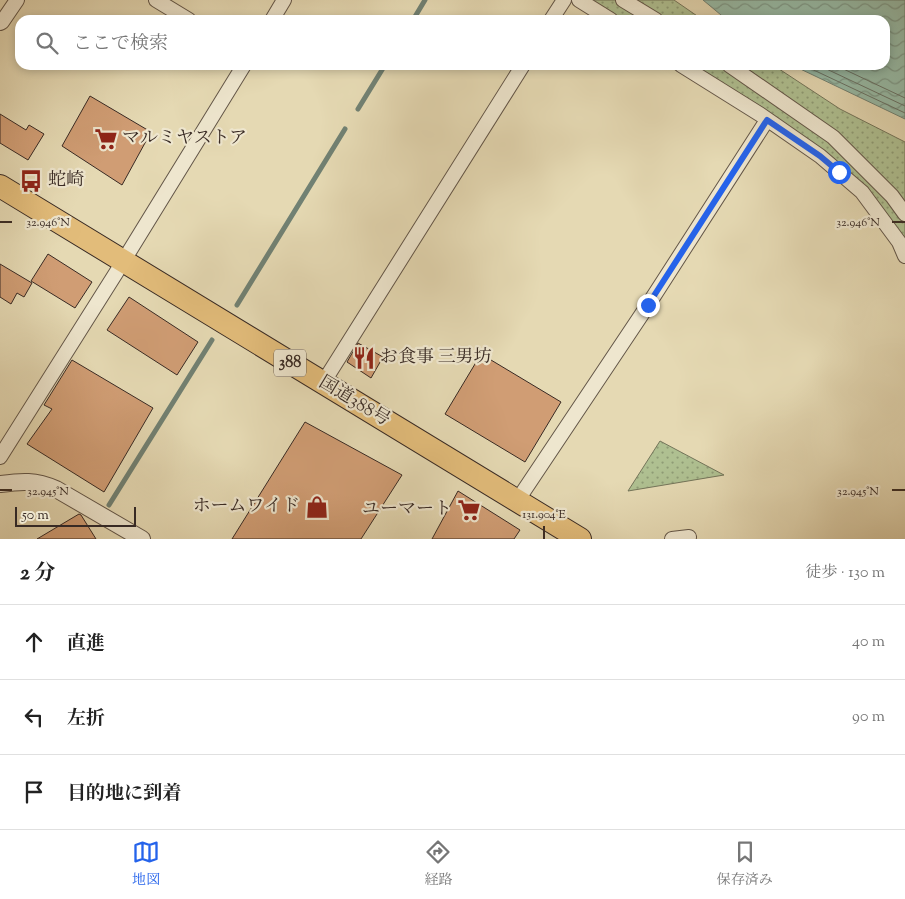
<!DOCTYPE html>
<html lang="ja">
<meta charset="utf-8">
<style>
body{margin:0;font-family:"Sorts Mill Goudy","Noto Serif JP",serif;background:#f6f6f6;color:#222}
.scale{position:absolute;left:15px;bottom:12px;width:121px;box-sizing:border-box;padding-left:5px;border:2px solid #382a24;border-top:0;font-size:14px;line-height:18px;white-space:nowrap;color:#382a24;-webkit-text-stroke:4px #eee6ce;paint-order:stroke}
.stop{position:absolute;width:15px;height:15px;margin:-11px;border:4px solid #2563eb;border-radius:50%;background:#fff}
.stop.end{background:#2563eb;border-color:#fff;box-shadow:0 1px 5px #0008}
.list{margin:0;padding:0;list-style:none}
h2{display:flex;justify-content:space-between;align-items:center;height:65px;margin:0;padding:0 20px;font-size:21px}
h2 small{font-size:16px;font-weight:400;color:#767676}
.list li{display:grid;grid-template-columns:32px 1fr auto;gap:15px;align-items:center;box-sizing:border-box;height:75px;padding:0 20px;border-top:1px solid #e0e0e0}
.list b{display:block;font-size:19px;white-space:nowrap}
.list em{font-size:16px;font-style:normal;color:#767676}
.icon{flex:none;width:28px;height:28px;fill:none;stroke:currentColor;stroke-width:2;stroke-linecap:round;stroke-linejoin:round}
.map{position:relative;flex:none;width:905px;height:539px;overflow:hidden}
.search{position:absolute;background:#fff;box-shadow:0 2px 8px #0003;left:15px;right:15px;top:15px;height:55px;display:flex;align-items:center;gap:12px;box-sizing:border-box;padding:0 18px;border-radius:15px;color:#767676;font-size:19px}
.sheet{height:290px;background:#fff}
nav{display:flex;justify-content:space-around;align-items:center;box-sizing:border-box;height:70px;border-top:1px solid #e0e0e0;background:#fff;font-size:14px;color:#767676}
nav a{display:grid;justify-items:center;gap:2px}
nav .on{color:#2563eb}
.map>svg:first-child{display:block}
</style>
<div class="map">
<svg width="905" height="539" viewBox="0 0 905 539">
<defs>
<pattern id="grass-dots" width="8" height="8" patternUnits="userSpaceOnUse" patternTransform="scale(1.25)"><rect width="8" height="8" fill="#afc091"/><path d="M2 2h.1M6 6h.1" fill="none" stroke="#8f9c76" stroke-width="1.8" stroke-linecap="round"/></pattern>
<pattern id="water-waves" width="16" height="10" patternUnits="userSpaceOnUse" patternTransform="scale(1.25)"><rect width="16" height="10" fill="#97bba7"/><path d="M0 5q4-4 8 0t8 0" fill="none" stroke="#7c9888"/></pattern>
</defs>
<rect width="100%" height="100%" fill="#e5d9b3"/>
<filter id="stains"><feTurbulence type="fractalNoise" baseFrequency=".004" numOctaves="4"/><feColorMatrix values="0 0 0 0 .2 0 0 0 0 .09 0 0 0 0 .02 0 0 0 .5 -.17"/></filter>
<radialGradient id="worn" r=".72"><stop offset=".6" stop-color="#630" stop-opacity="0"/><stop offset="1" stop-color="#630" stop-opacity=".3"/></radialGradient>
<path fill="url(#grass-dots)" stroke="#74755a" d="M587,0H617L649,20H620Z
M635,0H674L703,20H667Z
M693,65H722L833,142L887,198L905,220V244L844,171L762,107Z
M739,65H773L840,109L905,142V202L898,192L843,139Z
M660,441L724,475L628,491Z"/>
<path fill="url(#water-waves)" stroke="#718173" d="M703,0H905V119L792,65H885V20H727Z"/>
<g fill="none" stroke-linecap="round" stroke-linejoin="round">
<path stroke="#687266" stroke-width="1" d="M803,65L905,113
M818,65L905,106
M835,65L905,98"/>
<path stroke="#718173" stroke-width="5" d="M413,20L425,0
M358,109L385,65
M237,305L345,129
M109,505L212,340"/>
</g>
<path fill="#d09d74" stroke="#382a24" d="M90,96L151,132L122,185L62,146Z
M0,114L26,130L29,125L44,134L28,160L0,143Z
M48,254L92,282L75,308L31,281Z
M0,264L32,283L24,297L17,293L11,304L0,297Z
M129,297L198,342L177,375L107,330Z
M358,343L383,357L371,378L347,362Z
M481,354L561,402L525,462L445,414Z
M72,360L153,408L104,492L27,444L52,409L44,405Z
M305,422L402,475L361,539H232Z
M458,491L520,530L514,539H432Z
M79,514L81,515L96,539H37Z"/>
<g fill="none" stroke-linecap="round" stroke-linejoin="round">
<defs>
<path id="minor" d="M156,0L189,20
M579,0L611,20
M623,0L656,20
M272,20L284,0
M551,20L564,0
M0,23L2,22L17,0
M681,65L761,115L820,156L862,192L899,242L905,256
M729,65L833,137L892,196L905,214
M323,383L523,65
M0,457L116,273L244,65
M517,501L648,305L767,120
M672,539L689,537"/>
<path id="tertiary" d="M0,484C22,481 35,480 56,489L142,539"/>
<path id="trunk" d="M0,186L580,539"/>
</defs>
<use href="#minor" stroke="#635648" stroke-width="16"/>
<use href="#tertiary" stroke="#635648" stroke-width="18"/>
<use href="#trunk" stroke="#382a24" stroke-width="24"/>
<use href="#minor" stroke="#eee6ce" stroke-width="14"/>
<use href="#tertiary" stroke="#eee6ce" stroke-width="16"/>
<use href="#trunk" stroke="#e2bc7a" stroke-width="22"/>
</g>
<g fill="none" stroke-linecap="round" stroke-linejoin="round">
<path stroke="#2563eb" stroke-width="6" d="M648,305L767,120L820,156L839,172"/>
</g>
<path fill="none" stroke="#382a24" stroke-width="2" d="M0,222H12M892,222H905M0,490H12M892,490H905M544,526V539"/>
<defs>
<symbol id="supermarket-bare" viewBox="-9 -9 18 18"><path d="M-6-5.5h2.5l.6 2H6L4.5 2H-2.5L-4.4-4H-6ZM-1.5 3.2a1.3 1.3 0 1 0 .1 0ZM3 3.2a1.3 1.3 0 1 0 .1 0Z" fill="#8f2418" stroke="#eee6ce" stroke-width="2.5" paint-order="stroke"/></symbol>
<symbol id="bus-bare" viewBox="-9 -9 18 18"><path d="M-5-6H5V4H4V6H2V4H-2V6H-4V4H-5ZM-3.5-4V0h7V-4ZM-3.5 1.2v1.5H-2V1.2ZM2 1.2v1.5H3.5V1.2Z" fill="#8f2418" stroke="#eee6ce" stroke-width="2.5" paint-order="stroke"/></symbol>
<symbol id="restaurant-bare" viewBox="-9 -9 18 18"><path d="M-5-6h1v4h1v-4h1v4h1v-4h1v5L-1.5 .5V6h-2V.5L-5-1ZM5-6V6H3V1.5H1.5Q1.5-4 5-6Z" fill="#8f2418" stroke="#eee6ce" stroke-width="2.5" paint-order="stroke"/></symbol>
<symbol id="shop-bare" viewBox="-9 -9 18 18"><path d="M-5-2.5h2.3a2.7 3.5 0 0 1 5.4 0H5L5.5 6h-11ZM-1.5-2.5h3a1.5 2.3 0 0 0-3 0Z" fill="#8f2418" stroke="#eee6ce" stroke-width="2.5" paint-order="stroke"/></symbol>
</defs>
<g fill-rule="evenodd">
<use href="#supermarket-bare" x="90" y="123" width="32" height="32"/>
<use href="#bus-bare" x="15" y="165" width="32" height="32"/>
<use href="#restaurant-bare" x="348" y="342" width="32" height="32"/>
<use href="#shop-bare" x="301" y="491" width="32" height="32"/>
<use href="#supermarket-bare" x="453" y="494" width="32" height="32"/>
</g>
<g text-anchor="middle" dominant-baseline="central" stroke-width="4.5" stroke-linejoin="round" paint-order="stroke">
<rect fill="#eee6ce" stroke="#6f6257" stroke-width="1" x="274" y="349.5" width="32" height="27" rx="4"/>
<g font-size="16" font-weight="bold" fill="#382a24">
<text x="290" y="363">388</text>
</g>
<g font-size="18" fill="#382a24" stroke="#eee6ce" text-anchor="start">
<text x="122" y="139">マルミヤストア</text>
<text x="48" y="181">蛇崎</text>
<text x="380" y="358">お食事 三男坊</text>
<text x="300" y="507" text-anchor="end">ホームワイド</text>
<text x="452" y="510" text-anchor="end">ユーマート</text>
</g>
<g font-size="18" fill="#382a24" stroke="#eee6ce">
<text transform="translate(354 402) rotate(31)">国道388号</text>
</g>
</g>
<g font-size="12" text-anchor="middle" fill="#382a24" stroke="#eee6ce" stroke-width="4.5" stroke-linejoin="round" paint-order="stroke">
<text x="48" y="226">32.946°N</text>
<text x="858" y="226">32.946°N</text>
<text x="48" y="495">32.945°N</text>
<text x="858" y="495">32.945°N</text>
<text x="544" y="518">131.904°E</text>
</g>
<rect width="100%" height="100%" filter="url(#stains)"/>
<rect width="100%" height="100%" fill="url(#worn)"/>
</svg>
<div class="scale">50 m</div>
<div class="stop" style="left:839px;top:172px"></div>
<div class="stop end" style="left:648px;top:305px"></div>
<div class="search"><svg class="icon" aria-label="search" viewBox="0 0 24 24"><circle cx="10" cy="10" r="6"/><path d="M15 15l6 6"/></svg>ここで検索</div>
</div>
<section class="sheet">
<h2>2 分<small>徒歩 · 130 m</small></h2>
<ul class="list">
<li><svg class="icon" aria-label="ahead" viewBox="0 0 24 24"><path d="M12 20V5M6 11l6-6 6 6"/></svg><div><b>直進</b></div><em>40 m</em></li>
<li><svg class="icon" aria-label="left" viewBox="0 0 24 24"><path d="M17 20v-9H6M10 6l-5 5 5 5"/></svg><div><b>左折</b></div><em>90 m</em></li>
<li><svg class="icon" aria-label="arrive" viewBox="0 0 24 24"><path d="M6 21V4h12l-3 4 3 4H6"/></svg><div><b>目的地に到着</b></div></li>
</ul>
</section>
<nav>
<a class="on"><svg class="icon" aria-label="map" viewBox="0 0 24 24"><path d="M3 6l6-2 6 2 6-2v14l-6 2-6-2-6 2zM9 4v14M15 6v14"/></svg>地図</a>
<a><svg class="icon" aria-label="directions" viewBox="0 0 24 24"><path d="M12 3l9 9-9 9-9-9zM9 14v-3h6M13 9l2 2-2 2"/></svg>経路</a>
<a><svg class="icon" aria-label="saved" viewBox="0 0 24 24"><path d="M7 4h10v16l-5-4-5 4z"/></svg>保存済み</a>
</nav>
